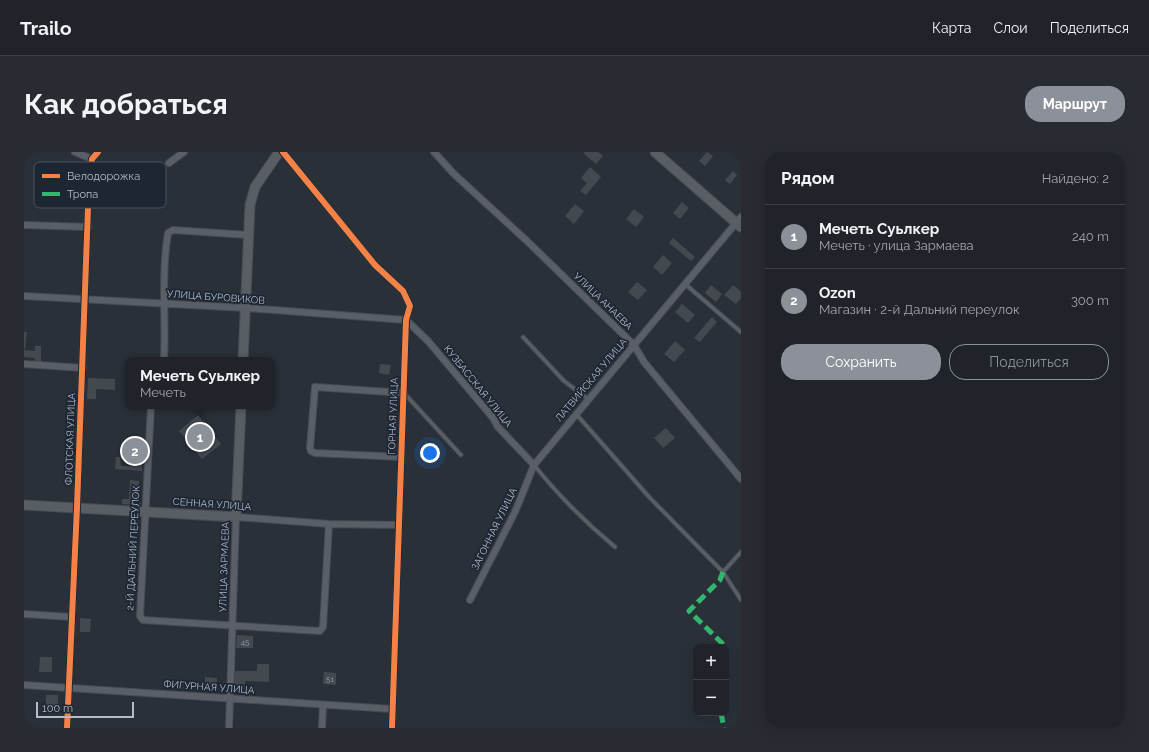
<!DOCTYPE html>
<html lang="ru">
<meta charset="utf-8">
<style>
body{margin:0;font-family:Raleway,sans-serif;background:#282c32;color:#f1f3f6}
.controls{position:absolute;right:12px;bottom:12px;display:grid;overflow:hidden;border-radius:8px;box-shadow:0 4px 16px #0002}
.controls button{width:36px;height:36px;display:grid;place-items:center;padding:0;border:0;border-bottom:1px solid #3d4147;background:#20242a;color:#f1f3f6;font:20px sans-serif}
.scale{position:absolute;left:12px;bottom:10px;width:98px;box-sizing:border-box;padding-left:4px;border:2px solid #b4bcc9;border-top:0;font-size:11px;line-height:14px;white-space:nowrap;color:#b4bcc9;-webkit-text-stroke:3px #1d2633;paint-order:stroke}
.you{position:absolute;left:406px;top:301px;width:14px;height:14px;margin:-10px;border:3px solid #fff;border-radius:50%;background:#1a73e8;box-shadow:0 0 0 6px #1a73e833}
.badge{display:grid;place-items:center;width:26px;height:26px;border-radius:50%;background:#8c9099;color:#fff;font-size:13px;font-weight:700}
.pin{position:absolute;translate:-50% -50%;border:2px solid #fff;box-shadow:0 1px 4px #0006}
.popup{position:absolute;left:101px;top:205px;width:150px;height:52px;box-sizing:border-box;display:grid;place-content:center;border-radius:8px;background:#20242a;filter:drop-shadow(0 1px 3px #0005);font-size:13px;white-space:nowrap;color:#a2a4a8}
.popup b{font-size:15px;color:#f1f3f6}
.popup::after{content:'';position:absolute;left:50%;top:100%;margin-left:-8px;border:8px solid transparent;border-top-color:#20242a}
.list{margin:0;padding:0;list-style:none}
h2{display:flex;justify-content:space-between;align-items:center;height:52px;margin:0;padding:0 16px;font-size:17px}
h2 small{font-size:13px;font-weight:400;color:#a2a4a8}
.list li{display:grid;grid-template-columns:26px 1fr auto;gap:12px;align-items:center;box-sizing:border-box;height:64px;padding:0 16px;border-top:1px solid #3d4147}
.list b{display:block;font-size:15px;white-space:nowrap}
.list p{margin:0;font-size:13px;white-space:nowrap;color:#a2a4a8}
.list em{font-size:13px;font-style:normal;color:#a2a4a8}
.actions{display:flex;gap:8px;padding:12px 16px}
.actions a{flex:1;padding:9px 0;border:1px solid #8c9099;border-radius:16px;text-align:center;font-size:14px;color:#8c9099}
.actions .main{background:#8c9099;color:#fff}
.map{position:relative;flex:none;width:717px;height:576px;overflow:hidden;border-radius:16px}
header{display:flex;align-items:center;gap:24px;box-sizing:border-box;height:56px;padding:0 20px;background:#20242a;border-bottom:1px solid #3d4147}
header strong{font-size:19px}
nav{display:flex;gap:22px;margin-inline-start:auto;font-size:14px}
.intro{display:flex;align-items:center;justify-content:space-between;box-sizing:border-box;height:96px;padding:0 24px}
h1{margin:0;font-size:28px}
.button{padding:10px 18px;border-radius:16px;background:#8c9099;color:#fff;font-size:14px;font-weight:700}
main{display:flex;gap:24px;padding:0 24px}
aside{flex:1;background:#20242a;border-radius:16px;box-shadow:0 4px 16px #0002}
.map>svg:first-child{display:block}
</style>
<header>
<strong>Trailo</strong>
<nav><a>Карта</a><a>Слои</a><a>Поделиться</a></nav>
</header>
<div class="intro"><h1>Как добраться</h1><a class="button">Маршрут</a></div>
<main>
<div class="map">
<svg width="717" height="576" viewBox="0 0 717 576">
<rect width="100%" height="100%" fill="#2a3038"/>
<path fill="#444950" d="M561,0H574L579,4L572,12L560,2Z
M683,0L689,4L681,14L675,9Z
M566,15L577,25L562,43L556,39L563,31L557,26Z
M709,19L713,23L706,32L701,28Z
M658,50L665,56L656,67L649,61Z
M551,52L560,59L550,72L541,64Z
M610,57L620,65L612,75L602,67Z
M649,86L671,105L667,109L645,91Z
M639,103L648,111L638,123L629,115Z
M613,130L623,138L614,148L604,140Z
M687,133L698,142L692,150L681,141Z
M709,133L717,140V146L712,152L700,143Z
M658,152L671,163L664,171L651,160Z
M688,165L693,170L676,190L670,186Z
M0,180H3L1,197H0Z
M651,189L661,198L650,210L640,202Z
M11,194H17V210H11V206L0,205V198L11,199Z
M356,212L367,213L365,223L355,221Z
M64,226L91,227V238L72,237V247H63Z
M174,263L197,292L178,307L155,279Z
M642,276L651,286L639,296L630,286Z
M109,292L116,293V305H118V319L91,317L92,305H96L97,314H108Z
M106,328L115,329L114,347H117L116,353L98,352V347H105Z
M56,466L67,467L66,480H56Z
M213,483L229,484V496H212Z
M16,505H28V520H15Z
M233,512H245V530L221,529V538H210L211,519H233Z
M300,520L312,521V533L299,532Z
M181,525L193,526V537H181Z
M22,543H34V558H21Z"/>
<g fill="none" stroke-linecap="round" stroke-linejoin="round">
<defs>
<path id="lane" d="M661,132L717,180
M499,185L540,229L564,247
M380,241L437,303
M553,263L626,346L699,420L717,448
M510,313C534,343 561,370 591,395
M699,420L717,400"/>
<path id="street" d="M51,0L68,7
M259,0L351,113L379,139L386,154L382,168L368,576
M410,0L430,22L503,89L610,193L620,210L717,327
M145,11L160,0
M0,73L64,75
M0,144L222,156L382,168L404,189L469,266L474,275L510,313
M140,208C142,166 137,123 144,81L149,78L224,83
M0,212L59,216
M127,254L116,464L119,468L296,479L299,475L305,372
M377,305L291,301L287,299L286,296L291,235L380,241
M446,448L491,360L510,313L717,65
M0,462L47,465
M0,533L368,557
M43,576L53,355L65,29L68,7L74,0
M205,576L212,365L305,372L375,373
M298,576L299,553"/>
<path id="secondary" d="M631,0L717,75
M219,208L226,53L231,35L255,0
M0,353L212,365L217,254"/>
</defs>
<use href="#lane" stroke="#484c53" stroke-width="5"/>
<use href="#street" stroke="#484c53" stroke-width="8"/>
<use href="#secondary" stroke="#484c53" stroke-width="11"/>
<use href="#lane" stroke="#5a5e66" stroke-width="3"/>
<use href="#street" stroke="#5a5e66" stroke-width="6"/>
<use href="#secondary" stroke="#595d64" stroke-width="9"/>
<path stroke="#33b770" stroke-width="5" stroke-dasharray="10 5" stroke-linecap="butt" d="M699,420L696,428L665,459L701,494L700,495
M697,561L700,576"/>
<defs>
<path id="cycleway" d="M259,0L351,113L379,139L386,154L382,168L368,576
M43,576L53,355L65,29L68,7L74,0"/>
</defs>
<use href="#cycleway" stroke="#1d2633" stroke-width="8"/>
<use href="#cycleway" stroke="#f48246" stroke-width="6"/>
</g>
<g text-anchor="middle" dominant-baseline="central" stroke-width="3.5" stroke-linejoin="round" paint-order="stroke">
<g font-size="8" fill="#989fab">
<text x="221" y="490">45</text>
<text x="306" y="527">51</text>
</g>
<g font-size="10" fill="#b4bcc9" stroke="#1d2633">
<text transform="translate(192 145) rotate(4)">УЛИЦА БУРОВИКОВ</text>
<text transform="translate(579 149) rotate(44)">УЛИЦА АНАЕВА</text>
<text transform="translate(567 228) rotate(-50)">ЛАТВИЙСКАЯ УЛИЦА</text>
<text transform="translate(454 234) rotate(51)">КУЗБАССКАЯ УЛИЦА</text>
<text transform="translate(369 264) rotate(-88)">ГОРНАЯ УЛИЦА</text>
<text transform="translate(46 287) rotate(-88)">ФЛОТСКАЯ УЛИЦА</text>
<text transform="translate(188 352) rotate(4)">СЕННАЯ УЛИЦА</text>
<text transform="translate(470 377) rotate(-64)">ЗАГОННАЯ УЛИЦА</text>
<text transform="translate(109 396) rotate(-87)">2-Й ДАЛЬНИЙ ПЕРЕУЛОК</text>
<text transform="translate(200 415) rotate(-88)">УЛИЦА ЗАРМАЕВА</text>
<text transform="translate(185 535) rotate(4)">ФИГУРНАЯ УЛИЦА</text>
</g>
</g>
<rect x="10" y="10" width="132" height="46" rx="6" fill="#1d2633" stroke="#4a5360" stroke-width="1"/>
<rect x="18" y="22" width="18" height="4" fill="#f48246"/>
<rect x="18" y="40" width="18" height="4" fill="#33b770"/>
<g font-size="11" fill="#b4bcc9">
<text x="43" y="28">Велодорожка</text>
<text x="43" y="46">Тропа</text>
</g>
</svg>
<div class="controls">
<button>+</button>
<button>−</button>
</div>
<div class="scale">100 m</div>
<div class="you"></div>
<div class="pin badge" style="left:176px;top:285px">1</div>
<div class="popup"><b>Мечеть Суьлкер</b>Мечеть</div>
<div class="pin badge" style="left:111px;top:299px">2</div>
</div>
<aside>
<h2>Рядом<small>Найдено: 2</small></h2>
<ul class="list">
<li><span class="badge">1</span><div><b>Мечеть Суьлкер</b><p>Мечеть · улица Зармаева</p></div><em>240 m</em></li>
<li><span class="badge">2</span><div><b>Ozon</b><p>Магазин · 2-й Дальний переулок</p></div><em>300 m</em></li>
</ul>
<div class="actions"><a class="main">Сохранить</a><a>Поделиться</a></div>
</aside>
</main>
